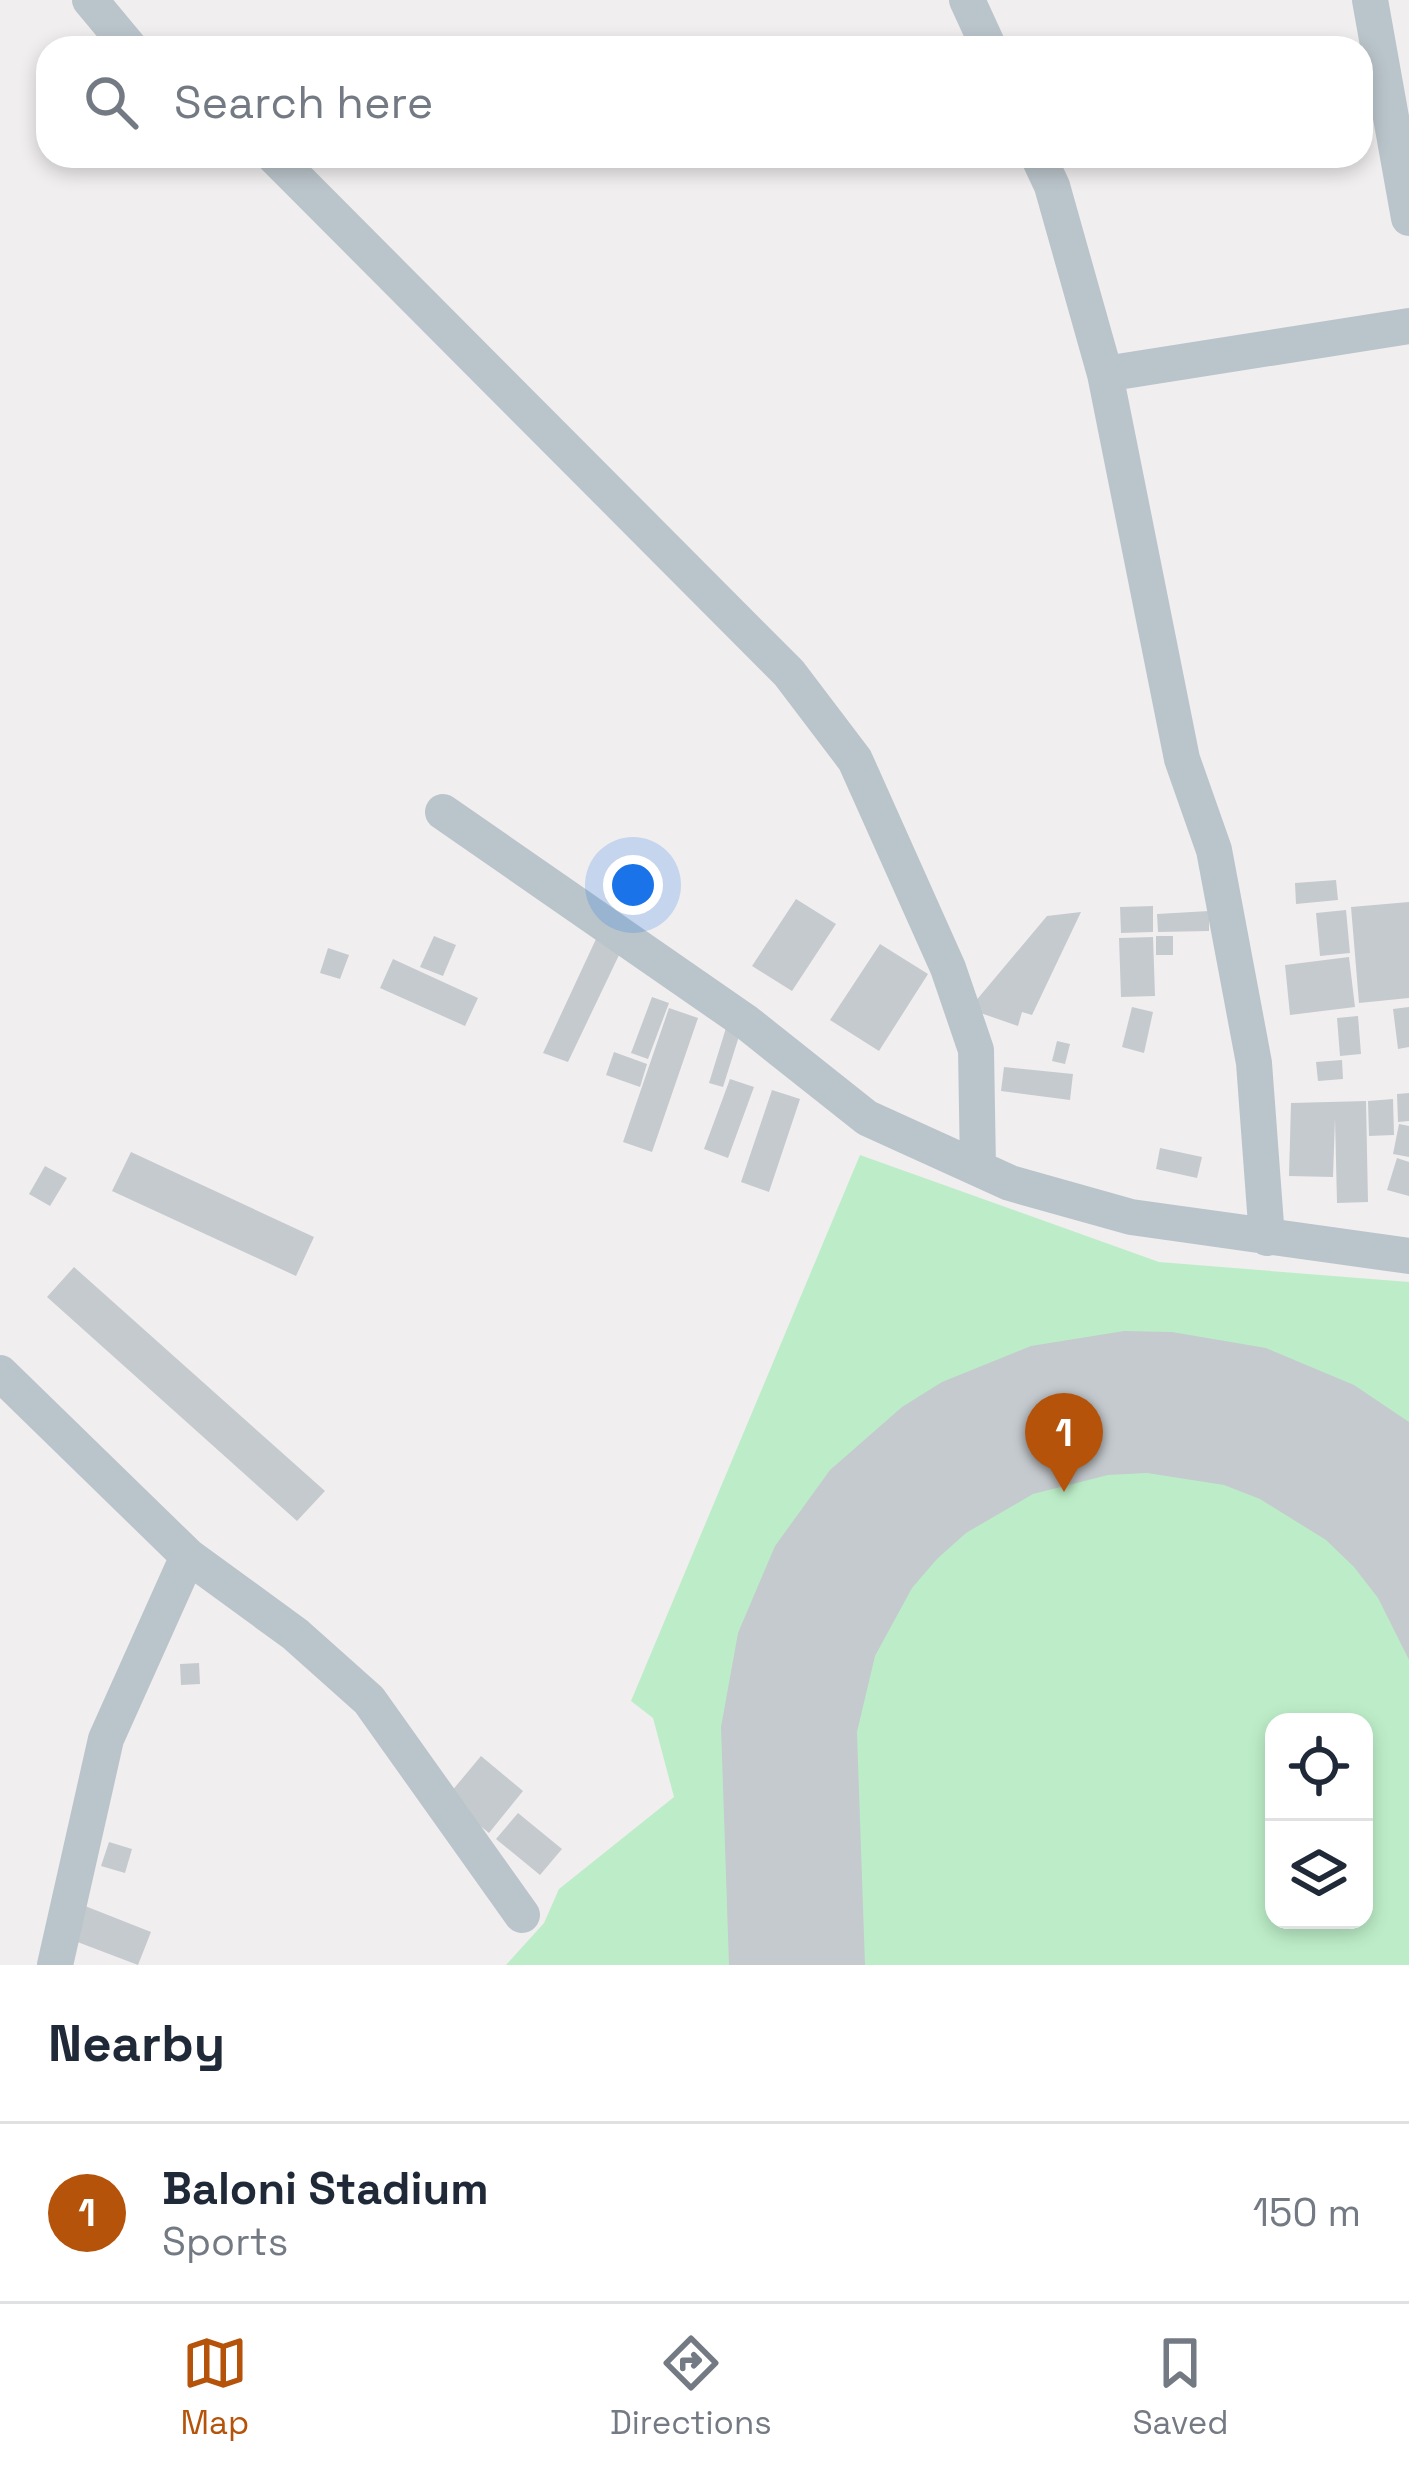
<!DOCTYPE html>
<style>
body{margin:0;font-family:"Space Grotesk",sans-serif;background:#f6f6f7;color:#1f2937}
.controls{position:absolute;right:36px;bottom:36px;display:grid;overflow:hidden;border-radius:24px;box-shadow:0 6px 18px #0003}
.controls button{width:108px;height:108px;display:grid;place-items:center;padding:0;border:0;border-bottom:3px solid #e0e1e3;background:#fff;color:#1f2937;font:60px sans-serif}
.you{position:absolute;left:633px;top:885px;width:42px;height:42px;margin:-30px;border:9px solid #fff;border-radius:50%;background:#1a73e8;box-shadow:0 0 0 18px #1a73e833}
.badge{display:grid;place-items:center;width:78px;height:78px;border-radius:50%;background:#b45309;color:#fff;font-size:39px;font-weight:700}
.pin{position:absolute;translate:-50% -99px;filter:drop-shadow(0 3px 6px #0008)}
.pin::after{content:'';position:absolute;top:63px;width:42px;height:36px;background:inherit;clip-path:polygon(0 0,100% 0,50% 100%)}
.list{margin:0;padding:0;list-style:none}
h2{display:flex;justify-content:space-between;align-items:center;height:156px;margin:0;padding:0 48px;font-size:51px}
h2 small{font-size:39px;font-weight:400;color:#747a83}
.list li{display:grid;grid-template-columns:78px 1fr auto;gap:36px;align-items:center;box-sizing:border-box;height:180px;padding:0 48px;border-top:3px solid #e0e1e3}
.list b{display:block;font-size:45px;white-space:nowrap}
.list p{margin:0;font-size:39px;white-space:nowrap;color:#747a83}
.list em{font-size:39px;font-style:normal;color:#747a83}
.icon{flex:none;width:66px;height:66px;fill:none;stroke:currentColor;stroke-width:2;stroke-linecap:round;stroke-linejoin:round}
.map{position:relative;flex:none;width:1409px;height:1965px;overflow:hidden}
.search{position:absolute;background:#fff;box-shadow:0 6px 18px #0003;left:36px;right:36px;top:36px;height:132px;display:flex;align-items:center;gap:30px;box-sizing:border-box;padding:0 42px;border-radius:36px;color:#747a83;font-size:45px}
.sheet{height:336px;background:#fff}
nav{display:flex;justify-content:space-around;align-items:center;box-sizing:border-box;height:168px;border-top:3px solid #e0e1e3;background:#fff;font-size:33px;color:#747a83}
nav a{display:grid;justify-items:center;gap:6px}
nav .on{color:#b45309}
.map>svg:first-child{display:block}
</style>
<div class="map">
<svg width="1409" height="1965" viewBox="0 0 1409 1965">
<rect width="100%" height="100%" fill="#f1eeef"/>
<path fill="#bdedc8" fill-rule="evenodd" d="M860,1155L1159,1262L1409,1282V1965H506L544,1923L559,1889L674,1797L653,1718L631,1701ZM1274,1722H1364V1920H1274Z"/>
<path fill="#c5cace" d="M1336,880L1338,900L1296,904L1295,883Z
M796,899L836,924L792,991L752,966Z
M1409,902V998L1359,1003L1351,907Z
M1153,906V932L1121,933L1120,907Z
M1346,910L1350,953L1320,956L1316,913Z
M1209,911V931L1158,932L1157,914Z
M1081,912L1032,1015L1022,1012L1018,1026L969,1009L1047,916Z
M434,936L456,945L443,976L420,967Z
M1156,936H1173V955H1156Z
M1153,937L1155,996L1121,997L1119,938Z
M596,939L620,953L568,1062L543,1053Z
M880,944L928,974L879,1051L830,1020Z
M328,948L349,955L340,979L320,973Z
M1349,957L1355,1007L1290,1015L1285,965Z
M393,959L478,998L465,1026L380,988Z
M652,997L669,1003L648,1059L631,1053Z
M1132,1007L1153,1012L1144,1053L1122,1047Z
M1409,1007V1047L1398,1049L1393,1009Z
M669,1008L698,1018L652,1152L623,1142Z
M1358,1016L1361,1054L1340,1056L1337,1018Z
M726,1028L740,1033L723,1087L709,1083Z
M1057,1041L1070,1044L1065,1064L1052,1061Z
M614,1052L647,1064L640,1087L606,1075Z
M1342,1060L1343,1079L1318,1081L1316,1062Z
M1004,1067L1073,1074L1070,1100L1001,1091Z
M730,1079L754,1087L728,1158L704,1149Z
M772,1090L800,1099L769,1192L741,1182Z
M1409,1093V1121L1398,1122L1397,1094Z
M1393,1099L1394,1135L1369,1136L1368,1101Z
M1366,1101L1368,1202L1337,1203L1335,1118L1333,1177L1289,1176L1291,1103Z
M1399,1124L1409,1126V1157L1393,1154Z
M1160,1148L1202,1157L1197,1178L1156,1169Z
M131,1152L314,1237L296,1276L112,1191Z
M1397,1158L1409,1162V1196L1387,1190Z
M45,1166L67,1178L50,1206L29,1194Z
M74,1267L325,1491L297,1521L47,1297Z
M1124,1331L1172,1332L1266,1348L1354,1385L1409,1422V1660L1378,1598L1354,1567L1326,1540L1260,1499L1224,1485L1147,1473L1108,1475L1033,1494L966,1533L937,1559L912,1588L875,1656L857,1732L865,1965H729L721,1727L738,1633L775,1546L830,1470L902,1407L942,1382L1031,1346Z
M199,1663L200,1684L181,1685L180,1664Z
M481,1756L523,1791L489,1833L446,1798Z
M518,1813L562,1849L540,1875L496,1839Z
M109,1842L132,1849L125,1873L101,1866Z
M80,1904L151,1932L138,1965L67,1938Z"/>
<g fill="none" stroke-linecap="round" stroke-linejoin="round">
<path stroke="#bac5cb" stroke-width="36" d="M90,0L130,48
M967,0L989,48
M1370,0L1409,218
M274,156L789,673L855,760L948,968L976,1050L978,1168
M1038,156L1052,186L1105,374L1182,759L1214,850L1254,1063L1267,1238
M1105,374L1409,326
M443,812L746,1022L867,1118L1010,1183L1131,1217L1409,1256
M0,1373L188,1556L295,1634L369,1700L522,1915
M55,1965L106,1739L188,1556"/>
</g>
</svg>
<div class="controls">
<button><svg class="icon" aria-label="locate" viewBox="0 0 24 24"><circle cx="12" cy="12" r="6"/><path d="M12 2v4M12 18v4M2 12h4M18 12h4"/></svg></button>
<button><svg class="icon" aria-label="layers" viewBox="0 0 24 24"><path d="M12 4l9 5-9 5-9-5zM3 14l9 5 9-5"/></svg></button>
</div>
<div class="you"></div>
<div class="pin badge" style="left:1064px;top:1492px">1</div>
<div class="search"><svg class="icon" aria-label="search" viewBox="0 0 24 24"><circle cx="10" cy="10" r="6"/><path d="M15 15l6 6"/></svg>Search here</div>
</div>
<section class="sheet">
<h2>Nearby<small></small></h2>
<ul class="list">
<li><span class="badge">1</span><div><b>Baloni Stadium</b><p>Sports</p></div><em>150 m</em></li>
</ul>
</section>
<nav>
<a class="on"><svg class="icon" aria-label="map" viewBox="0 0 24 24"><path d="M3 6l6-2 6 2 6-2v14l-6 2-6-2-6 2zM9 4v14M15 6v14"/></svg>Map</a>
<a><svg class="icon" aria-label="directions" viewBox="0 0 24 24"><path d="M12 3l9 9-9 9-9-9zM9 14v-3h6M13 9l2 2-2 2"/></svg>Directions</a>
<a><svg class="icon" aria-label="saved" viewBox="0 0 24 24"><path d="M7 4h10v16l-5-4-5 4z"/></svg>Saved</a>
</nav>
